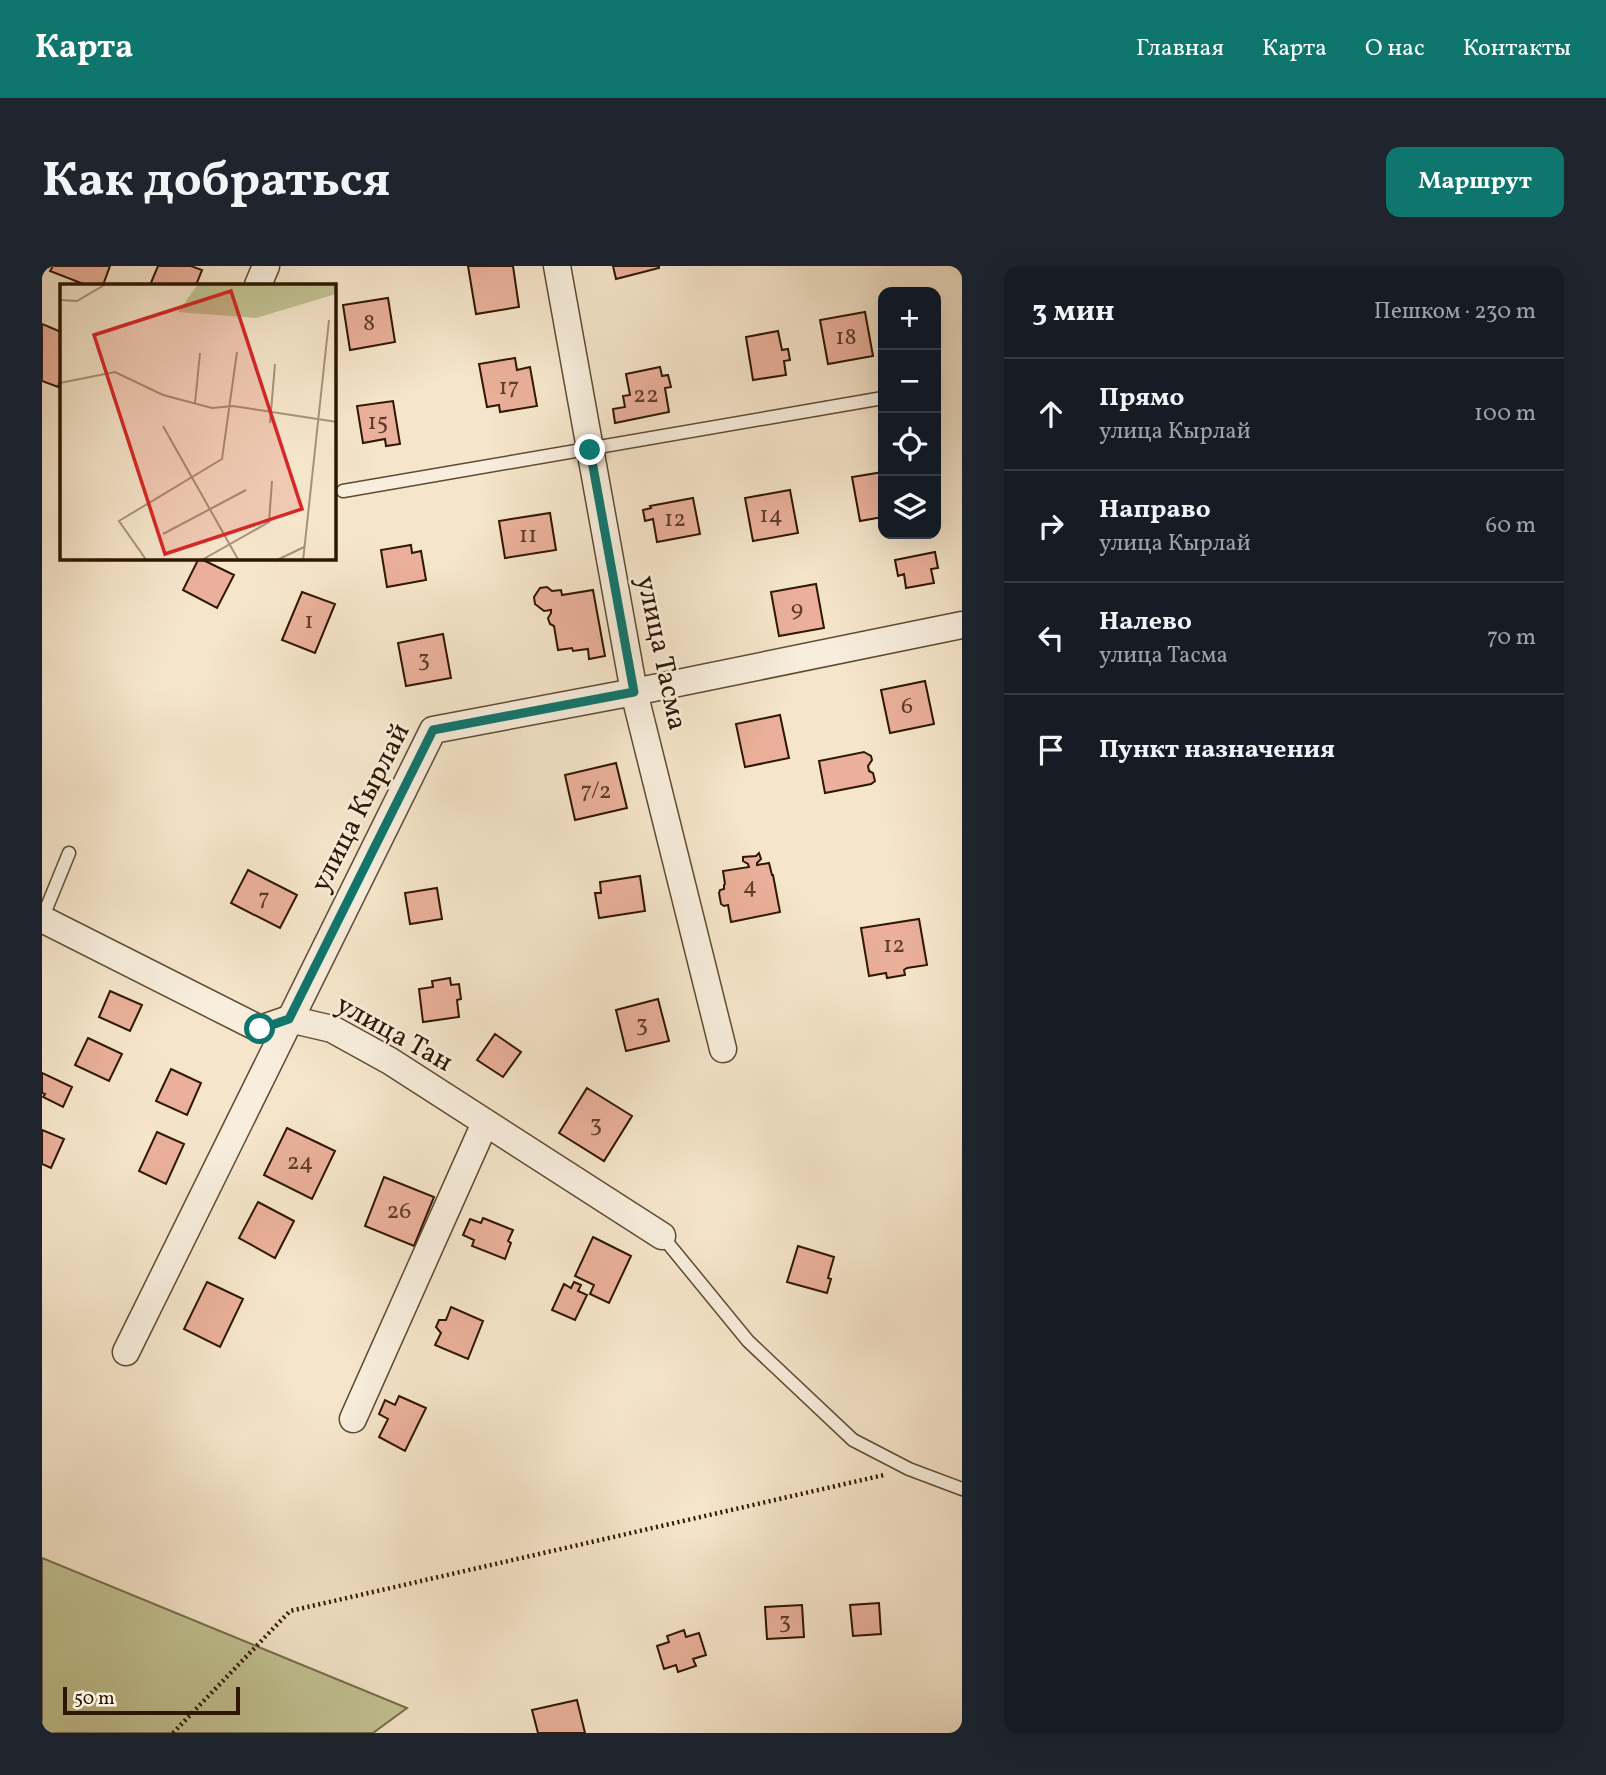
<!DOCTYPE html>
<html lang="ru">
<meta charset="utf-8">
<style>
body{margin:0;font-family:Vollkorn,serif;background:#20242c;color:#f1f3f6}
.controls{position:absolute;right:21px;top:21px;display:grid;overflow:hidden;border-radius:14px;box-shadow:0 7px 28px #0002}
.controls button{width:63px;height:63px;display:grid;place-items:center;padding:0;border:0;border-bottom:2px solid #363941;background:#171b24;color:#f1f3f6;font:35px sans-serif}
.scale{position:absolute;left:21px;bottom:18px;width:177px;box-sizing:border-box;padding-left:7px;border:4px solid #2f1600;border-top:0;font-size:19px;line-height:24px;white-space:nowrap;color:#2f1600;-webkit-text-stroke:5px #f8eedd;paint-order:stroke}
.stop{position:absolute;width:21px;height:21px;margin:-16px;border:5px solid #0f766e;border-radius:50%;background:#fff}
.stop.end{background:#0f766e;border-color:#fff;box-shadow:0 2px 7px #0008}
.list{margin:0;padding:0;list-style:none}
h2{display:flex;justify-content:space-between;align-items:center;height:91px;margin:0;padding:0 28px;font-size:30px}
h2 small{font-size:23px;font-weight:400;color:#9ea1a6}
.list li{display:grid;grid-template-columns:46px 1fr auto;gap:21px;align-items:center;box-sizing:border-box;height:112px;padding:0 28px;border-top:2px solid #363941}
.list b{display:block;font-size:26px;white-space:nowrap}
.list p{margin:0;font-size:23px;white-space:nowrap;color:#9ea1a6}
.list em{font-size:23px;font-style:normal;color:#9ea1a6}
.icon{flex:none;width:38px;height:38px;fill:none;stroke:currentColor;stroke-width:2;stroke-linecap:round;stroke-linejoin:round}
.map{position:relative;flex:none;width:920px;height:1467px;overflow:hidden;border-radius:14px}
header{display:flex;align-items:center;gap:42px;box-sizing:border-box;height:98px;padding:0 35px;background:#0f766e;color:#fff}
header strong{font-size:33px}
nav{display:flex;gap:38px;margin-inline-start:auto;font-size:24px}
.intro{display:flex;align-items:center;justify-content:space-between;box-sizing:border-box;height:168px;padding:0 42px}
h1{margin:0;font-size:49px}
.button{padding:18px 32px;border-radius:14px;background:#0f766e;color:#fff;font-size:24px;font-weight:700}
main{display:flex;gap:42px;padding:0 42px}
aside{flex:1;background:#171b24;border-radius:14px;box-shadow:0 7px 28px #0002}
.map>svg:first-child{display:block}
</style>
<header>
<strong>Карта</strong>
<nav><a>Главная</a><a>Карта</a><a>О нас</a><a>Контакты</a></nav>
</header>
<div class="intro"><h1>Как добраться</h1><a class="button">Маршрут</a></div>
<main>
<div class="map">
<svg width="920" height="1467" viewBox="0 0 920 1467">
<rect width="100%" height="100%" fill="#f5e5ca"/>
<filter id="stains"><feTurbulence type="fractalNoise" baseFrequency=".00286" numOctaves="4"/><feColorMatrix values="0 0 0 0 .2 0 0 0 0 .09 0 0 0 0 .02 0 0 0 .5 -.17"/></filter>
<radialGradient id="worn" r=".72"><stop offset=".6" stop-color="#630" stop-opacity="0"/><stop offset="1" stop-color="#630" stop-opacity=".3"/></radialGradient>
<path fill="#c2c292" stroke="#786c49" stroke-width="2" d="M0,1292L365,1442L331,1467H0Z"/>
<path fill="#eab09b" stroke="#2f1600" stroke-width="2" d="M11,0H68L61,19H44L8,5Z
M116,0H149L160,4L154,19H108Z
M426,0H471L477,41L434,48Z
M571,0H617V2L574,13Z
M346,32L353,76L308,84L301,39Z
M823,46L831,90L786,98L778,54Z
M0,58L19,66V112L16,121L0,115Z
M736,65L740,84L746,83L748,94L742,95L744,109L711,114L704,71Z
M473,92L475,104L488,101L495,140L458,146L457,139L445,141L437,98Z
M618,101L620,110L626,109L629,121L623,122L627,146L573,157L571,143L583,141L581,130L588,129L584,108Z
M351,135L358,178L344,180L343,173L321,177L315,140Z
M841,206V251L818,255L810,211Z
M748,224L756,267L711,275L703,232Z
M651,232L658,268L615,276L611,253L603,255L601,244L609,242L608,240Z
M508,247L514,284L463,292L457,255Z
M369,279L370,287L379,285L384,314L345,321L339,284Z
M893,286L896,302L889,303L892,317L864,322L862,308L856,310L853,294Z
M157,292L192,309L175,342L141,324Z
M774,318L782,362L737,370L729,326Z
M505,321L510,325L519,324L520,329L551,324L563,390L547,393L546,383L531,385L530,382L516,384L512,360L508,358L506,352L509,347V344L502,345L493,338L492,331L498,322Z
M260,326L293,338L273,387L240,374Z
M401,368L409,412L364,420L356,377Z
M883,415L892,458L848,467L839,424Z
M738,449L747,492L703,501L694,458Z
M822,486L829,490L830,494L826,500L827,505L831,507L833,515L829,518L783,527L777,495Z
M574,497L585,542L533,554L523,509Z
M717,587L719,593L715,597V599L727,597L730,609H731L738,646L689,656L686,639L682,640L679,638L677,627L678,624L682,623V619L683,618L681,605L707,601L706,598L701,595V591L714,590Z
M206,604L255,629L238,662L189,637Z
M598,610L603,645L557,652L553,627H559L558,616Z
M395,622L400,653L368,658L363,627Z
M877,653L885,699L865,702L862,704L863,709L845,712L844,707L827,710L819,662Z
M408,712L409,719L417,718L419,733L415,734L417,751L381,756L377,723L391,721L390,715Z
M68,725L100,739L88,765L57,751Z
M616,733L627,775L584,785L574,744Z
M453,768L479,786L461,811L435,794Z
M46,772L80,788L67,815L33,799Z
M129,803L159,817L145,849L114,835Z
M0,807L30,821L21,841L1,831L3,828L0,827Z
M545,822L590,850L562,895L517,867Z
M245,862L293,885L270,933L222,909Z
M0,864L22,873L9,902L0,898Z
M115,866L142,878L124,918L97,905Z
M342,911L392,931L372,980L323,960Z
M216,936L252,955L233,992L197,972Z
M441,952L471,964L466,975L469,977L463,993L430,980L432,974L421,969L428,953L439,957Z
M551,971L589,990L567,1037L548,1028L552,1019L533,1010Z
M756,980L792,991L786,1012L789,1013L785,1027L745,1016Z
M165,1016L201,1033L178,1081L142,1063Z
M532,1016L539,1019L536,1025L545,1029L533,1054L510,1044L522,1018L529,1022Z
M409,1041L441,1055L426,1093L393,1079L399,1067L394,1061L397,1054H404Z
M357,1130L384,1142L363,1185L337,1171L346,1153L337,1148L343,1134L353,1139Z
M837,1337L839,1368L811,1370L808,1339Z
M760,1339L762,1371L725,1373L723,1341Z
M642,1364L644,1371L657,1367L664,1389L651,1393L654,1400L636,1406L634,1399L622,1403L615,1380L627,1376L625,1370Z
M535,1434L543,1467H496L490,1444Z"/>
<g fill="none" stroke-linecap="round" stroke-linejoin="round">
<defs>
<path id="lane" d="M301,225L841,132
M0,653L27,587
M620,970L706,1075L811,1174L867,1203L920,1223"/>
<path id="street" d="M515,0L592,426L681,783
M216,19L224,0
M0,653L218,763L247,753L290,763L348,795L620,970
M84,1086L391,464L592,426L920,359
M311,1153L443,857"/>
</defs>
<use href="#lane" stroke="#604a32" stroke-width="15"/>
<use href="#street" stroke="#604a32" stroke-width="29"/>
<path stroke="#2f1600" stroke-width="4.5" stroke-dasharray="2 3.5" stroke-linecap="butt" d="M131,1467L248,1345L842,1209"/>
<use href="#lane" stroke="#f8eedd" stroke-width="12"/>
<use href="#street" stroke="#f8eedd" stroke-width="26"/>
</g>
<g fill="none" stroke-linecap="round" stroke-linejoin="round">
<path stroke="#0f766e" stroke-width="9" d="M218,763L247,753L391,464L592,426L548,184"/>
</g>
<g text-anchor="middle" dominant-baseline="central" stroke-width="5" stroke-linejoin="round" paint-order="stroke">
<g font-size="24" fill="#5e3c27">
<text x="327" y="58">8</text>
<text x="804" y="72">18</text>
<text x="467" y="122">17</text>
<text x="604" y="130">22</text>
<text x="336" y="157">15</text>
<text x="729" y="250">14</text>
<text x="633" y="254">12</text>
<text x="486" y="270">11</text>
<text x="755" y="344">9</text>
<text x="267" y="356">1</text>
<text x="382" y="394">3</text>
<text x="865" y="441">6</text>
<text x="554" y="526">7/2</text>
<text x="708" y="621">4</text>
<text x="222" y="633">7</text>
<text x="852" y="680">12</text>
<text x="600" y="759">3</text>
<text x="554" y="859">3</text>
<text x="258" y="897">24</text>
<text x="357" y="946">26</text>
<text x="743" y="1356">3</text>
</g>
<g font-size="28" fill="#2f1600" stroke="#f8eedd">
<text transform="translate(619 387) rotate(78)">улица Тасма</text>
<text transform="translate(319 542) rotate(-63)">улица Кырлай</text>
<text transform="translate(352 768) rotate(29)">улица Тан</text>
</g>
</g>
<g transform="translate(18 18)">
<rect width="276" height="276" fill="#f5e5ca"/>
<path d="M138,0H276V10L196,34L118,28Z" fill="#c2c292"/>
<path fill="none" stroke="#a69279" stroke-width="2" d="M0,16L17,17L46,0M0,99L55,88L103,111L152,124L173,122L277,138M135,119L140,69M210,139L215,80M103,142L179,277M103,250L186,206M87,277L59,237L162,175L177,68M140,277L209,238L212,197M215,277L244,263M243,277L269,36"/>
<path fill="#d62828" fill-opacity="0.15" stroke="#d62828" stroke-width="3.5" d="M171,7L242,225L105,270L34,51Z"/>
<rect width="276" height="276" fill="none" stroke="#2f1600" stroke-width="3.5"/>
</g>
<rect width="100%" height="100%" filter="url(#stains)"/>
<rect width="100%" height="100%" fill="url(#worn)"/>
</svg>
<div class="controls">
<button>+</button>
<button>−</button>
<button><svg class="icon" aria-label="locate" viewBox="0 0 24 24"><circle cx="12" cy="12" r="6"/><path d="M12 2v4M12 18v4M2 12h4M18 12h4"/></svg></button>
<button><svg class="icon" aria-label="layers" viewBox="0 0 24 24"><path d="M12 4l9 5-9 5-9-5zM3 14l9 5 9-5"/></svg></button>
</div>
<div class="scale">50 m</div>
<div class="stop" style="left:218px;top:763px"></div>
<div class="stop end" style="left:548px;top:184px"></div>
</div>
<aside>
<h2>3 мин<small>Пешком · 230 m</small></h2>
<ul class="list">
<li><svg class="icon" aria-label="ahead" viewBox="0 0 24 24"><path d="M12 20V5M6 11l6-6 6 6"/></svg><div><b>Прямо</b><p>улица Кырлай</p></div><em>100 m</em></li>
<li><svg class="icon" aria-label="right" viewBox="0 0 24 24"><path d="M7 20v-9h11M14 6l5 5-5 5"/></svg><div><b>Направо</b><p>улица Кырлай</p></div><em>60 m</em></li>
<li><svg class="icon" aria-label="left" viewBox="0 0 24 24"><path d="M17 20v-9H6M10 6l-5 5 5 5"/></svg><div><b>Налево</b><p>улица Тасма</p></div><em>70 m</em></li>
<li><svg class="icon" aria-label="arrive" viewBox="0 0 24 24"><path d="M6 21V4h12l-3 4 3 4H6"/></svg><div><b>Пункт назначения</b></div></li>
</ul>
</aside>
</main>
